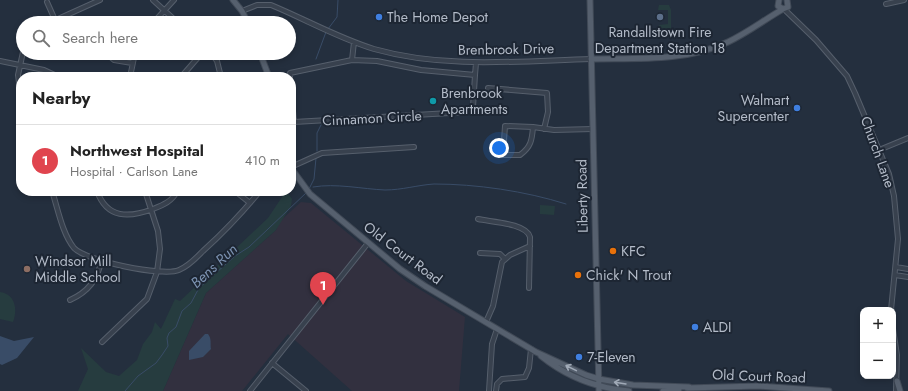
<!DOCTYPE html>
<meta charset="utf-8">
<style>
body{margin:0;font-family:Jost,sans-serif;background:#f6f6f6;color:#222}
.controls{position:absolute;right:12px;bottom:12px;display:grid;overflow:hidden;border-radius:8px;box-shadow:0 2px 6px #0003}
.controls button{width:36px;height:36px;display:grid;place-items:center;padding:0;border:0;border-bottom:1px solid #e0e0e0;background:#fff;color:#222;font:20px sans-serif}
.you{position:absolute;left:499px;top:148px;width:14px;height:14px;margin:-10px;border:3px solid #fff;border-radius:50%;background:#1a73e8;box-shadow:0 0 0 6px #1a73e833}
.badge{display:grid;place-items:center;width:26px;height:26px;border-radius:50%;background:#b45309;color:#fff;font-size:13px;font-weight:700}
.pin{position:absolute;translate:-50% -33px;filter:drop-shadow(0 1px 2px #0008)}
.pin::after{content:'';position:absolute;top:21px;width:14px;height:12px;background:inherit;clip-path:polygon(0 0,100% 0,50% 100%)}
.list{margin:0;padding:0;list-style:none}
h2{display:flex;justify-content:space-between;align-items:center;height:52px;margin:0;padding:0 16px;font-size:17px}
h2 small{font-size:13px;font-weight:400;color:#767676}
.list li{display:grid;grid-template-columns:26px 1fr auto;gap:12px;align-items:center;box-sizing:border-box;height:72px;padding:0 16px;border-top:1px solid #e0e0e0}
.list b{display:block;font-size:15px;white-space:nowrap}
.list p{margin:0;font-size:13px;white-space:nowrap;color:#767676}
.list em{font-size:13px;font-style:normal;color:#767676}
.icon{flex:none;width:22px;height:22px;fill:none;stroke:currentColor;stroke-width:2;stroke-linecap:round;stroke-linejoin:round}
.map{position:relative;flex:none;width:908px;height:391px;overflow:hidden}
.search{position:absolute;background:#fff;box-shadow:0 2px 6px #0003;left:16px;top:16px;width:280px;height:44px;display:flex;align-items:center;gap:10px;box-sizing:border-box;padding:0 14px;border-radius:22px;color:#767676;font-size:15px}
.panel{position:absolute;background:#fff;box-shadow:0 2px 6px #0003;left:16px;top:72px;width:280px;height:124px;border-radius:16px}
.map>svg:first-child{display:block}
</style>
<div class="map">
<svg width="908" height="391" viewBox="0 0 908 391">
<rect width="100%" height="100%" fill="#242f3e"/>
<path fill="#32303f" d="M301,202L311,203L406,281L465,317L459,391H352L288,334L242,391H163L206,293L276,230L279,222Z"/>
<path fill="#263c3f" d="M659,5H669L671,10V29L662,33V37L660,38L659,25L668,24V10H658Z
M286,191L292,199L291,206L276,230L206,293L163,391H78L88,369L81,348L106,372L119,376L137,360L143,344L152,332L155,322L161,329L175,299L180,301L268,218Z
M540,205L555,206L554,215L540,214Z
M0,292C15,294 18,309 13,322L0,319Z"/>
<path fill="#394c67" d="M205,334H208C212,339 210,344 211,349L203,357L189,360V351Z
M0,336L14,341L34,337L17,358L2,365L0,364Z"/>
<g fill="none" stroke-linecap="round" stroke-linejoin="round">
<path stroke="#394c67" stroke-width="1" d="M328,29L337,17L338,0
M316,59L326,32
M317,151V133L321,125
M313,187C336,183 362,189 385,190C402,190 418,185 434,184C476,184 525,191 566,204
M309,189L314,179L316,158
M125,391L138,376L156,363L162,355L168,346L167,338L169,333L176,327L182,311L191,303L199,288L235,256L249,247L306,193"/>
<defs>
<path id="minor" d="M153,0L178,23
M47,2L55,20
M886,4L904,0
M784,9L816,40L847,76L855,93L889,174L894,196L898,239L891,310
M242,11L257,5H271C305,19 338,38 374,49C445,69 519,61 591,59
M49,23L100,0
M153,23L174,0
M106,53L114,60L132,63
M211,53L217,61L221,77
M352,60L354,42
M0,61L44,70L59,77
M475,75L476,63
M130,77L135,53
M181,77L202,53
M290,77V73L352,60L377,61L421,70L475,75L473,107L467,112L294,122L291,89
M488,88L547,93L548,112L544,129
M21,98L18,75L23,52
M533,127L505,126L503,155H520C531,147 532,140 533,127L554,130L593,129
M879,150L908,138
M291,167L322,153L414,147
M52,191C58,209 62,233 74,248C86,261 163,277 179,270C189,266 196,258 203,251C224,232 242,213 260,191
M97,191C107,219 129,218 153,209C163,205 173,201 177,191
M235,191L250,203
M478,219C491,222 526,223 530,237L529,288
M480,253L500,254L505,259
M896,267L908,269
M895,275L908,277
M70,300C88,292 98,280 101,261
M486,322L493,306L502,262L510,255L530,246
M893,329L897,355L896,391
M102,342L147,299L157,272L160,249L158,231L145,191
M272,363L306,391
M250,391L368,243
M489,391L492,344L497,329
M496,391L497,384L502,379L525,377L529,368L531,349"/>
<path id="major" d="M233,0L242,11L248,23
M590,0L599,391
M779,0L778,6L783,9L788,7L787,0
M260,53L269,77
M591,59C636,58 685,62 728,42C747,33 764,20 783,9
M291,168L310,194L400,269L425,286L536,352L586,375L599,379L633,385L689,387
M541,356C567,377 596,388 629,391
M897,381L900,391
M687,388L758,386L829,391
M663,391L679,389"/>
</defs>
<use href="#minor" stroke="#565f6c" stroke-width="6"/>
<use href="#major" stroke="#414a57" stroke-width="7"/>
<use href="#minor" stroke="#38414e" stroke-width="4"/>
<use href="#major" stroke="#56606e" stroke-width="5"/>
</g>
<defs><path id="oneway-shaft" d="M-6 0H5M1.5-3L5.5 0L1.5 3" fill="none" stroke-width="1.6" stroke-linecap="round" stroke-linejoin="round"/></defs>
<g stroke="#a1aab7">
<use href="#oneway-shaft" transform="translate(571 368) rotate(-154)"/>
<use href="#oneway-shaft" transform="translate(620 383) rotate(-171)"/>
</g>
<g fill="#3f7fe0" stroke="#1d2633" stroke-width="1.5">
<circle cx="379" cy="17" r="4"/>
<circle cx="797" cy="108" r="4"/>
<circle cx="695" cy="327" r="4"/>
<circle cx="579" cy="357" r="4"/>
</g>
<circle fill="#5c6f8a" stroke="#1d2633" stroke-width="1.5" cx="660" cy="17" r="4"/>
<circle fill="#0f9aa8" stroke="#1d2633" stroke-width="1.5" cx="433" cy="101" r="4"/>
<g fill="#e8710a" stroke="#1d2633" stroke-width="1.5">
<circle cx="613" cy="251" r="4"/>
<circle cx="578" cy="275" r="4"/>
</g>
<circle fill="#8d6e63" stroke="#1d2633" stroke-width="1.5" cx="27" cy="269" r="4"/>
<g text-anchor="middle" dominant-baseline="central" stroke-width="4" stroke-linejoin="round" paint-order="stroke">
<g font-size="14" fill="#b4bcc9" stroke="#1d2633" text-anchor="start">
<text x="387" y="17">The Home Depot</text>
<text x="660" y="32" text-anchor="middle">Randallstown Fire<tspan x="660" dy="16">Department Station 18</tspan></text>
<text x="441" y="93">Brenbrook<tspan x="441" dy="16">Apartments</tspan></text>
<text x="789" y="100" text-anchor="end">Walmart<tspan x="789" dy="16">Supercenter</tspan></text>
<text x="621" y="251">KFC</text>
<text x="35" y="261">Windsor Mill<tspan x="35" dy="16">Middle School</tspan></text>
<text x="586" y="275">Chick' N Trout</text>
<text x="703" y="327">ALDI</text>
<text x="587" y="357">7-Eleven</text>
</g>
<g font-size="14" fill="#b4bcc9" stroke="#1d2633">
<text transform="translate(506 49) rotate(-1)">Brenbrook Drive</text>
<text transform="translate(372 118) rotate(-3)">Cinnamon Circle</text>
<text transform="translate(878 152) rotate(70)">Church Lane</text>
<text transform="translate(582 196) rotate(-91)">Liberty Road</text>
<text transform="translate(403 253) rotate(37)">Old Court Road</text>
<text transform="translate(759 376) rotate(2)">Old Court Road</text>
</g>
<g font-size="15" font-style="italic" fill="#7c92b1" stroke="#1d2633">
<text transform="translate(214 266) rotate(-43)">Bens Run</text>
</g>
</g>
</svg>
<div class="controls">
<button>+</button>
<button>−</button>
</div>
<div class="you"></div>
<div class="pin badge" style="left:323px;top:305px;background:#e0444e">1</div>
<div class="search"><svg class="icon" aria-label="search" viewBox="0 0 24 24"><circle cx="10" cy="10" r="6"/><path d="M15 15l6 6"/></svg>Search here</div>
<section class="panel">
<h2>Nearby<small></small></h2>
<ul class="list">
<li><span class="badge" style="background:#e0444e">1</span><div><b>Northwest Hospital</b><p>Hospital · Carlson Lane</p></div><em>410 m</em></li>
</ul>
</section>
</div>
